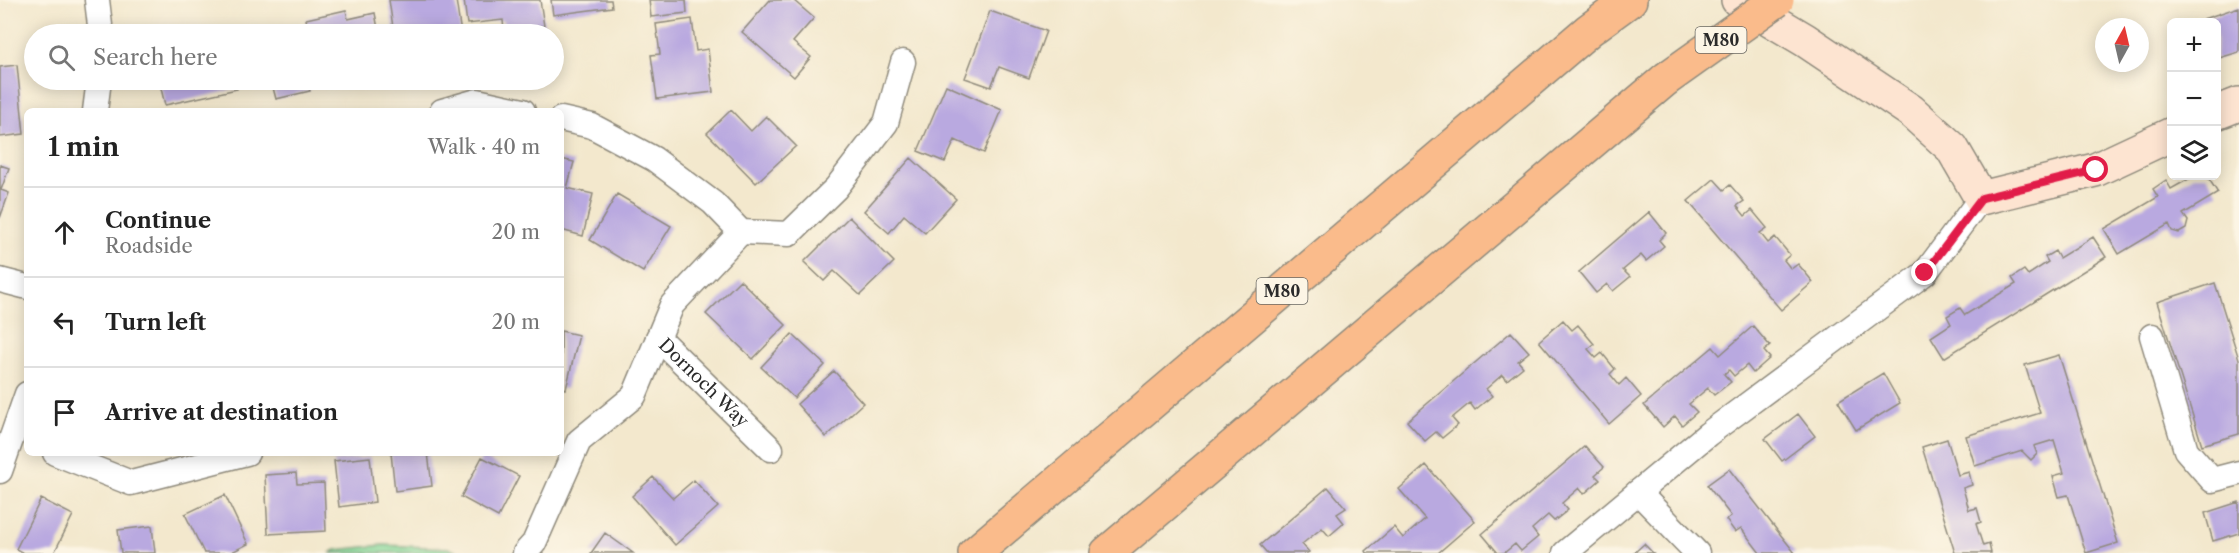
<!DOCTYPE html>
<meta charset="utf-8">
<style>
body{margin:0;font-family:"Libre Caslon Text",serif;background:#f6f6f6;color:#222}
.controls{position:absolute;right:18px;top:18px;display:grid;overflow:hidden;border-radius:9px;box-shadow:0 3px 15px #0003}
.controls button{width:54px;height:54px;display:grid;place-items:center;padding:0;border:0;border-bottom:2px solid #e0e0e0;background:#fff;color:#222;font:30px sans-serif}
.compass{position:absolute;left:2095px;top:18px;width:54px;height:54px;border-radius:50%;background:#fff;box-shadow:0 3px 15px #0003;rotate:8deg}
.stop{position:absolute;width:18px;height:18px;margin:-14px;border:4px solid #e11d48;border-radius:50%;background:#fff}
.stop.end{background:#e11d48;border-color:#fff;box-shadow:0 2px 6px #0008}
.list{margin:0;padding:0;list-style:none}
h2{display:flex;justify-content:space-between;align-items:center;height:78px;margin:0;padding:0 24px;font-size:26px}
h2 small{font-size:20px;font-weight:400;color:#767676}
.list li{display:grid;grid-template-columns:39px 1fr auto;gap:18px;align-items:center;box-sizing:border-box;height:90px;padding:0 24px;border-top:2px solid #e0e0e0}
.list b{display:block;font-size:22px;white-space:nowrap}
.list p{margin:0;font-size:20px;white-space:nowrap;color:#767676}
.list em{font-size:20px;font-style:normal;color:#767676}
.icon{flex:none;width:33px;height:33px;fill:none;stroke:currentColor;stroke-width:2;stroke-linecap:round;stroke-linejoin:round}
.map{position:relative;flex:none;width:2239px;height:553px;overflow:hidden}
.search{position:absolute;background:#fff;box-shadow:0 3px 15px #0003;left:24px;top:24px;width:540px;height:66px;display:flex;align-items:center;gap:15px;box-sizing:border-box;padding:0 21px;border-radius:33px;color:#767676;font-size:22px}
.panel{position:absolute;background:#fff;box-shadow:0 3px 15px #0003;left:24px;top:108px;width:540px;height:348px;border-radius:9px}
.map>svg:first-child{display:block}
</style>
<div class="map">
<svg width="2239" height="553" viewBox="0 0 2239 553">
<rect width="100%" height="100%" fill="#fcf5e5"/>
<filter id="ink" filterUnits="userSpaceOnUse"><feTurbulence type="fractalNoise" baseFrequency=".0167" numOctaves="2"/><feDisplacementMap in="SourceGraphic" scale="12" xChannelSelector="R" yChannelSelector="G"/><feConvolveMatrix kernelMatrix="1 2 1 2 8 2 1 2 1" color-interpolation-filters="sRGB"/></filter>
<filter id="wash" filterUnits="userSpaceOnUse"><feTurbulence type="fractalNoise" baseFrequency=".008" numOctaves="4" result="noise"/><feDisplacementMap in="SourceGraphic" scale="24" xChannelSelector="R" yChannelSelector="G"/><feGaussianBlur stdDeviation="1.35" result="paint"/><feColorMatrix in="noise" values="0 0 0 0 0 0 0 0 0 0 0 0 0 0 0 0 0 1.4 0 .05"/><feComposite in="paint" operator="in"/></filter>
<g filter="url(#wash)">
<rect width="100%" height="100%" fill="#f3e8cd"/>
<path fill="#84d697" stroke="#588061" stroke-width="1.5" d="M383,545L448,548L460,553H330L336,550Z"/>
<g id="blocks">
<path fill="#b9a9e0" d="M389,0H456L461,34H394Z
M464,0H540L544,26L504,31L503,20L467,24Z
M551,0H611L612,7L553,15Z
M649,0H686L687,13L651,17Z
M770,0H793L814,18L793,42L811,57L794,77L742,32Z
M2239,7V52L2216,59V22H2204L2203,19Z
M346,10L348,19L375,13L379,34H309L306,19Z
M990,11L1046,31L1029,78L999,67L991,87L965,78Z
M692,19L696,51L708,49L713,92L657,99L651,55L660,54L656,24Z
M293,25L296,34H257Z
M17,65L24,134L0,137V67Z
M159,80H235L237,89L165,105Z
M271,80H307L310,91L276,99Z
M946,85L1002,110L984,153L955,140L945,162L918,151Z
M731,110L751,131L766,116L796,146L756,183L707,133Z
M911,158L956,199L925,233L904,215L889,233L864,211Z
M561,159L574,162L567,188L593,194L583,236L561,230Z
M0,165L9,168L1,190L9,193L0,218Z
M2194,176H2207L2218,193L2183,214L2188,221L2186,229L2179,233L2172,231L2169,224L2119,254L2104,229L2158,197L2153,189L2166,180L2171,189Z
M1714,179L1724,190L1730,185L1744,201L1737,206L1745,216L1752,210L1767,228L1760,233L1768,243L1775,237L1790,255L1784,260L1791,269L1798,264L1813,282L1781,310L1688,201Z
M617,194L671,226L643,272L590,240Z
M1649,212L1666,233L1659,240L1664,246L1646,261L1641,255L1623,270L1630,277L1613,291L1607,284L1596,293L1579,272Z
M849,217L894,262L860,295L834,271L824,281L804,262Z
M2093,237L2106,257L1944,358L1931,337L1951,324L1947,316L1960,308L1965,315L2016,284L2012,278L2024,270L2028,275L2048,262L2045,257L2055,251L2059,258Z
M740,280L786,325L753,359L706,314Z
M2215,283L2239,359V434L2202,445L2157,302Z
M1563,320L1572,330L1578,325L1594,344L1588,349L1596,358L1602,353L1615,369L1610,374L1619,385L1626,378L1641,396L1609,424L1539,341Z
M1753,326L1770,346L1764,351L1770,358L1753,373L1747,365L1734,376L1729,370L1724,374L1731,382L1714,395L1708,388L1689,404L1697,412L1682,425L1675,416L1663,427L1644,405L1713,347L1720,355Z
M561,331L579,335L566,389L561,388Z
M1511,332L1529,352L1518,361L1523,367L1507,380L1502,375L1486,389L1492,396L1475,410L1470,403L1452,418L1458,425L1442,438L1436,432L1425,441L1407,421Z
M792,334L825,365L794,398L761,367Z
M2059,355L2118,543L2086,553L2068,495L2059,497L2053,476L2064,473L2054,440L2034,446L2037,454L2031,460L2022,451L1975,466L1966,436L2040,413L2025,365Z
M834,371L863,403L826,437L797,404Z
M1883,373L1900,403L1856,430L1838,401Z
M1798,414L1815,436L1782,461L1765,439Z
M1947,439L1958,475L1969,472L1972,485L1963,488L1969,510L1977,508L1981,522L1976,524L1983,546L1989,544L1991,553H1955L1922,447Z
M1585,446L1604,467L1595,475L1600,480L1584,494L1579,488L1562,503L1568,510L1554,521L1548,515L1532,529L1538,537L1521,551L1515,544L1504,553H1498L1482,534Z
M391,453H428L432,486L395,491Z
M370,457L375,502L339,507L334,461Z
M482,457L519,476L498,517L461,497Z
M1426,465L1475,521L1438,553H1367L1366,551L1394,527L1403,538L1425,519L1399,489Z
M1729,469L1776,529L1795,553H1760L1741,528L1735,532L1726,520L1731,516L1707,485Z
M296,473L297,484L324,483L326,531L268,534L265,475Z
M653,477L673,498L694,480L718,507L675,545L632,496Z
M1328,487L1346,508L1337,514L1344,523L1329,536L1322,528L1302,544L1309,552L1307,553H1267L1260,545Z
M225,495L248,544L230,553H204L185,514Z
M41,499L73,515L54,553H23L16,549Z
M2239,502V533L2213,541L2205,513Z
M152,526L155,553H121L118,530Z
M605,533L633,553H591Z
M1644,544L1653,553H1634Z"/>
</g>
</g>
<g filter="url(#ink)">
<use href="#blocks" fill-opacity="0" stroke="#8f8a7c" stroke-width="1.5"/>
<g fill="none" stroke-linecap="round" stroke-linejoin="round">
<defs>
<g id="street">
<path d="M97,0L101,34"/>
<path d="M95,111L99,80"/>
<path d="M442,111L477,101L523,111"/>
<path d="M561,119L592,126L654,159L713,203L741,232L789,234L836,188L886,123L903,62"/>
<path d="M0,280L27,287"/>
<path d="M2152,336L2186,450L2212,480L2239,473"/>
<path id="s1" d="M658,338L771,449"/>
<path d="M55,453L131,483L247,453"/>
<path d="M0,471L27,394"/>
<path d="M1638,492L1697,553"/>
<path d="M525,553L534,543L579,441L634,396L672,305L741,232"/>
<path d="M1565,553L1708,434L1925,273L1981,198"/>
</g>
<path id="secondary" d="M1738,0L1805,40L1911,111L1952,148L1981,198L2095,170L2172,134
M2216,113L2239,104"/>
<path id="highway" d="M975,553L1589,30L1630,0
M1107,553L1666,79"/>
</defs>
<use href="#street" stroke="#8f8a7c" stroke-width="27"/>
<use href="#secondary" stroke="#8f8a7c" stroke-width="36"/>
<use href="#highway" stroke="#8f8a7c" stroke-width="36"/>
<use href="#street" stroke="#fff" stroke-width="24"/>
<use href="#secondary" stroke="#fde4d1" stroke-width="33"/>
<use href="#highway" stroke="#fabb8b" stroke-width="33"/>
<defs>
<path id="highway-bridge" d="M1666,79L1777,0"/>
</defs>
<use href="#highway-bridge" stroke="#8f8a7c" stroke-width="36" stroke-linecap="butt"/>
<use href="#highway-bridge" stroke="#fabb8b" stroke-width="33"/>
</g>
</g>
<g fill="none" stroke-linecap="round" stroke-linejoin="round" filter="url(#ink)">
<path stroke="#e11d48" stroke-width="8" d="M1925,273L1982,198L2096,170"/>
</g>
<g text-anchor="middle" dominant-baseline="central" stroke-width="5" stroke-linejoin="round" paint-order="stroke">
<g fill="#fcf5e5" stroke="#6a6863" stroke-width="1.5">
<rect x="1695.5" y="27" width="51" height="26" rx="4.5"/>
<rect x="1256.5" y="278" width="51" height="26" rx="4.5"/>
</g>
<g font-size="16" font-weight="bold" fill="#2b2b2b">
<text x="1721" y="40">M80</text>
<text x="1282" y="291">M80</text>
</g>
<g font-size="18" fill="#2b2b2b" stroke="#fcf5e5">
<text stroke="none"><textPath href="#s1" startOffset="64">Dornoch Way</textPath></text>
</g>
</g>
</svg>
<div class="controls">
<button>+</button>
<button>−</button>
<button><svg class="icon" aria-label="layers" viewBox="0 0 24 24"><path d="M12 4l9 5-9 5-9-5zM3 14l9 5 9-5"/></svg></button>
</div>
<svg class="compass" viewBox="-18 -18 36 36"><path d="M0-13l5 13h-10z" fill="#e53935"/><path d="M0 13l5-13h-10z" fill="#767676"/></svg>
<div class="stop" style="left:2096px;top:170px"></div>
<div class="stop end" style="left:1925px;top:273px"></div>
<div class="search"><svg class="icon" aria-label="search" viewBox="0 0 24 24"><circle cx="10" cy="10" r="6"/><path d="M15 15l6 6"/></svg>Search here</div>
<section class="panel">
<h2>1 min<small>Walk · 40 m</small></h2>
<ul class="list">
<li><svg class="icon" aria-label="ahead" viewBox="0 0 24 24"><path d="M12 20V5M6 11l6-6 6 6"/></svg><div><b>Continue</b><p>Roadside</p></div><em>20 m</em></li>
<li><svg class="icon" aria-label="left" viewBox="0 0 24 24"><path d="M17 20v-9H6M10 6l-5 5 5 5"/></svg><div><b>Turn left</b></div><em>20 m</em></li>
<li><svg class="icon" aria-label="arrive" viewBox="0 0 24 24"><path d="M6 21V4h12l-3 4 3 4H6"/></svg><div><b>Arrive at destination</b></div></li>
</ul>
</section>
</div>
